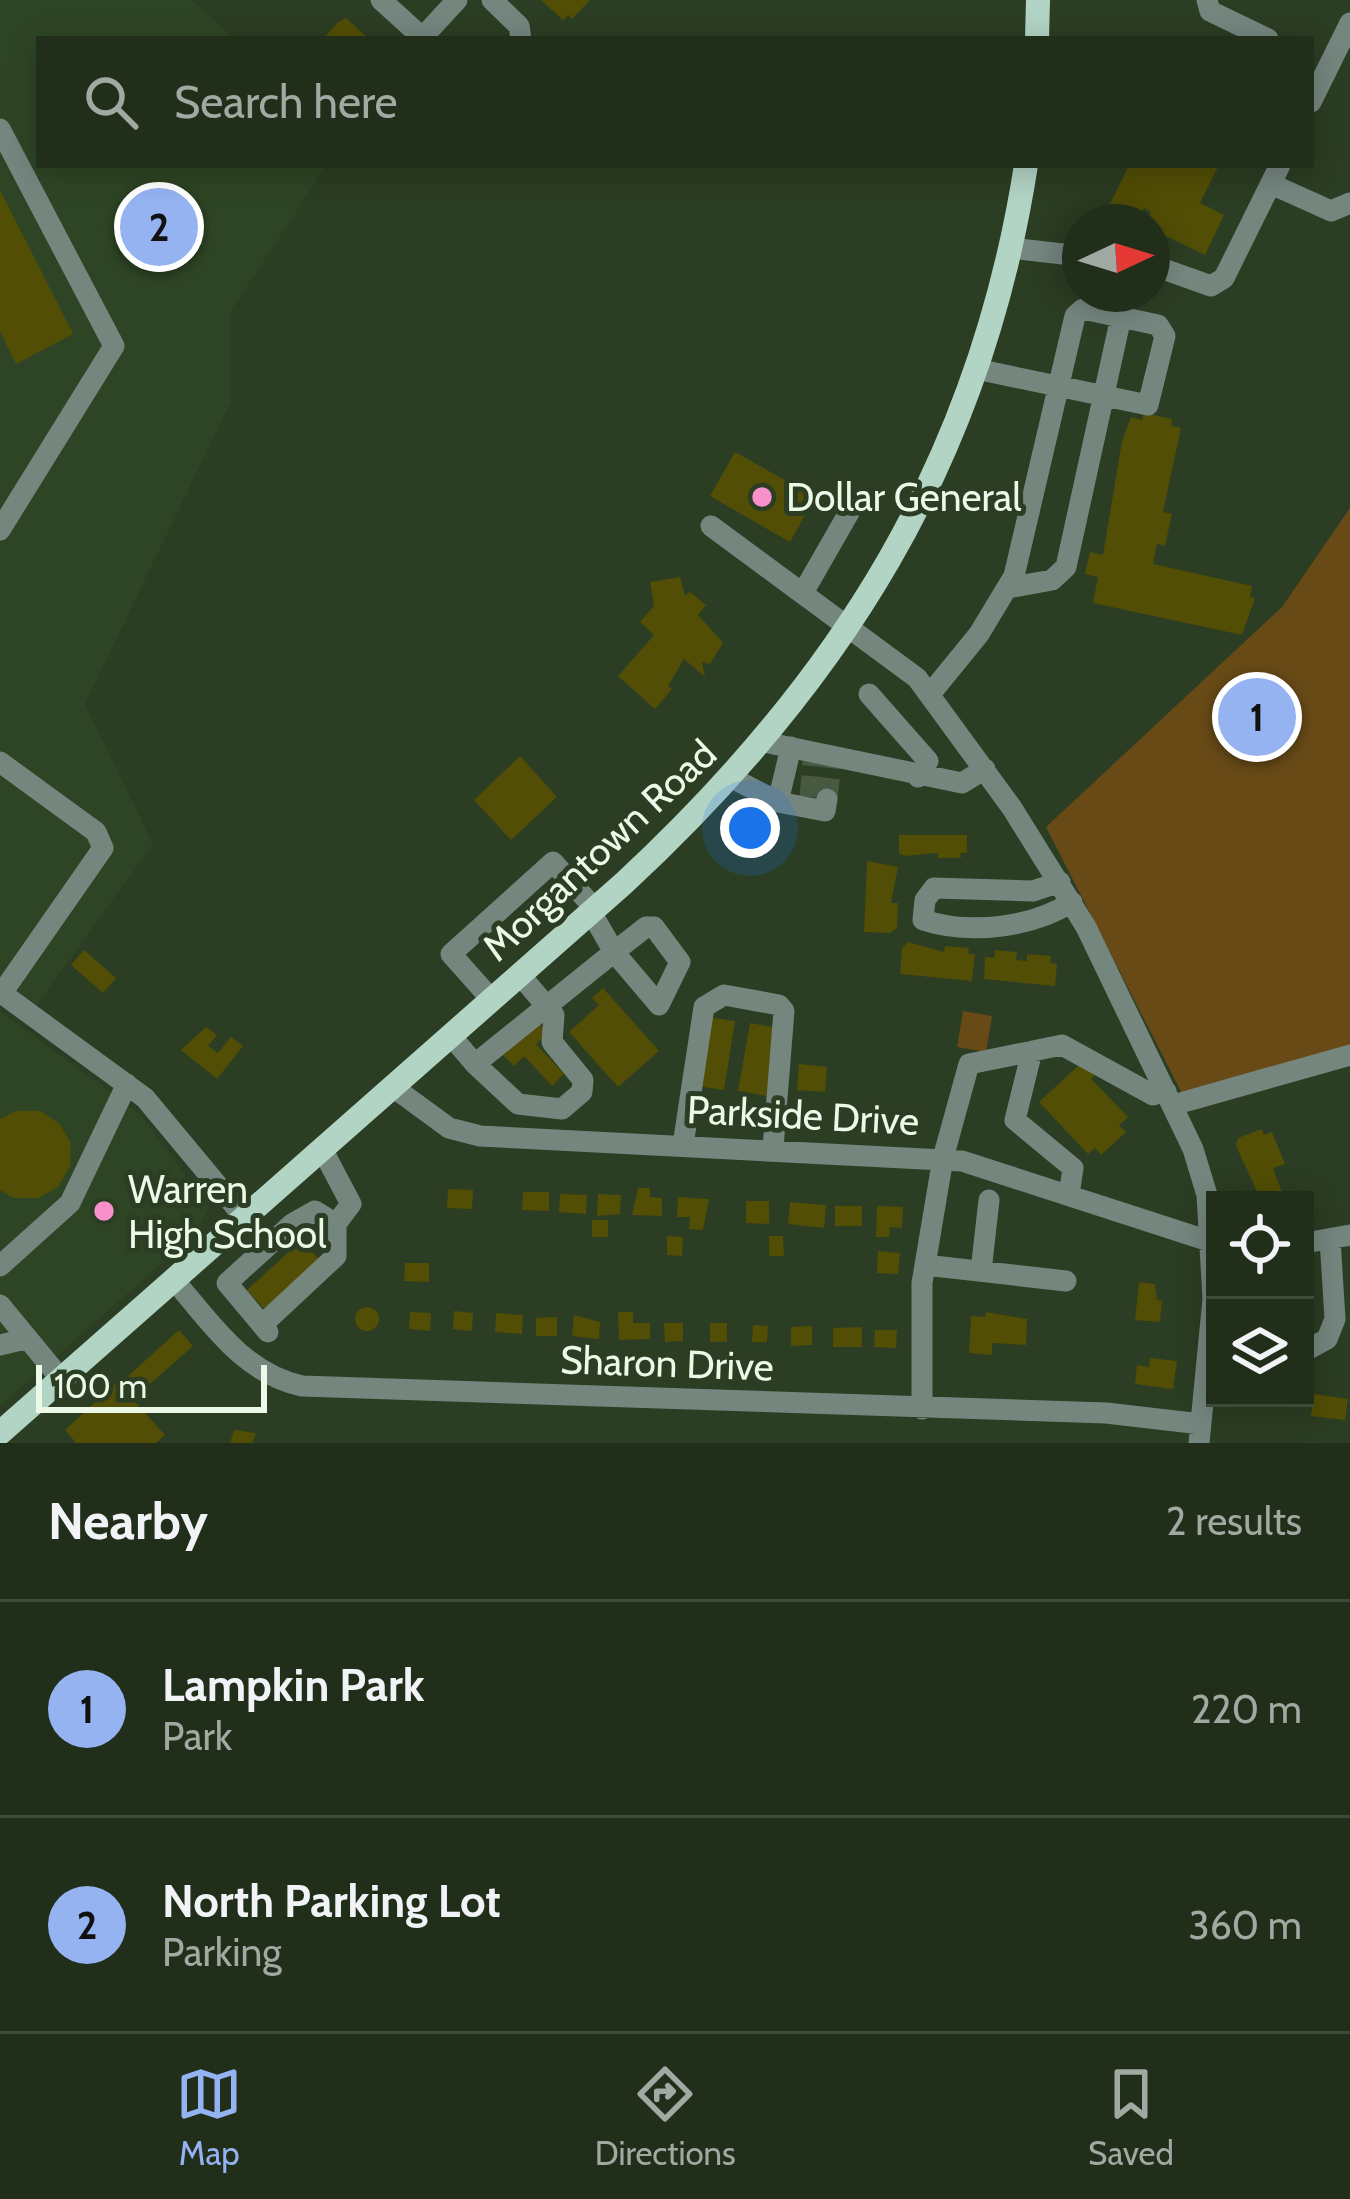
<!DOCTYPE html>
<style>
body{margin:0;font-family:Cabin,sans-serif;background:#2d3a27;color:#f1f3f6}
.controls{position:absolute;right:36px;bottom:36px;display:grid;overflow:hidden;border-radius:0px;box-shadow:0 6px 30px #0003}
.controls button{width:108px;height:108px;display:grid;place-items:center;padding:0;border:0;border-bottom:3px solid #3d4a39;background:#202e1a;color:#f1f3f6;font:60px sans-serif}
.compass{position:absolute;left:1062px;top:204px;width:108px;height:108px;border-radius:50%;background:#202e1a;box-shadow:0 6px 30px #0003;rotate:86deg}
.scale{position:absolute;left:36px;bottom:30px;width:231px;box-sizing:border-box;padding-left:12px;border:6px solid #edf9e8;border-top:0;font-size:33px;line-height:42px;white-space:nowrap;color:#edf9e8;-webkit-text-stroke:9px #2b3d23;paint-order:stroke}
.you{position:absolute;left:750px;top:828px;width:42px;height:42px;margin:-30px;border:9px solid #fff;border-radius:50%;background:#1a73e8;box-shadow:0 0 0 18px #1a73e833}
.badge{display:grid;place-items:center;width:78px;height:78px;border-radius:50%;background:#95b2f1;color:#111;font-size:39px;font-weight:700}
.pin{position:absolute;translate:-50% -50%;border:6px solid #fff;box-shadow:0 3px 12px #0006}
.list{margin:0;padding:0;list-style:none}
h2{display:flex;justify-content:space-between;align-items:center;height:156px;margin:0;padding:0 48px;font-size:51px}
h2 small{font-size:39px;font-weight:400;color:#a2a8a2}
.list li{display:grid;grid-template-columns:78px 1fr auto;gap:36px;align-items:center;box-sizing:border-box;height:216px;padding:0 48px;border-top:3px solid #3d4a39}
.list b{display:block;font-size:45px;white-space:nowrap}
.list p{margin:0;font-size:39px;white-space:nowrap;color:#a2a8a2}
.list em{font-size:39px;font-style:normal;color:#a2a8a2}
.icon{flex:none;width:66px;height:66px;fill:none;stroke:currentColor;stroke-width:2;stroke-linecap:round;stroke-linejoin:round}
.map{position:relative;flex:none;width:1350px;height:1443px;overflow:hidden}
.search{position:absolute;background:#202e1a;box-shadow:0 6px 30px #0003;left:36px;right:36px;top:36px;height:132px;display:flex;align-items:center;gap:30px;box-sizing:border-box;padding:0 42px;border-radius:0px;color:#a2a8a2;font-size:45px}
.sheet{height:588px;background:#202e1a}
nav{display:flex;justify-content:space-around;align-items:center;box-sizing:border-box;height:168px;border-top:3px solid #3d4a39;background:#202e1a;font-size:33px;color:#a2a8a2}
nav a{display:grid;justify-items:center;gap:6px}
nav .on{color:#95b2f1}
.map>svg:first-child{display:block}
</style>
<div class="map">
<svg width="1350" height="1443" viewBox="0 0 1350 1443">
<rect width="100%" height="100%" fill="#2b3d23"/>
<path fill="#2e4525" d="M0,0H192L235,39H39V165H327L230,312L231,401L85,704L153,844L31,1013L0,990Z
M0,1011L140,1114L209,1208L197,1232L0,1406Z"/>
<path fill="#684a17" d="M1350,508V1065L1191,1111L1046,827L1282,607Z
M963,1011L992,1016L986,1052L957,1047Z"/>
<path fill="#524e06" d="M541,0H590L572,19L568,15L563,20Z
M346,18L369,39H323L337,23Z
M1129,165H1219L1200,203L1224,215L1205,255L1152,229V222H1146L1151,212L1144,208L1137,222L1107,210Z
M0,190L73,334L16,364L0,331Z
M1144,413L1172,419L1171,426L1181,428L1163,512L1172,514L1165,546L1157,544L1153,564L1252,586L1250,597L1255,598L1242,635L1093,603L1098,577L1085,574L1090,552L1103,555L1122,441L1131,417L1142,420Z
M735,452L815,497L790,542L710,496Z
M680,577L685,596L690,592L706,605L698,615L723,643L710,664L702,662L705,677L684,659L668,686L672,689L655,709L618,676L654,635L640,622L654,606L650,582Z
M520,756L557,797L511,840L474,800Z
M899,835H967V853H960L961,858H938V853L905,856L899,853Z
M867,861L898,867L891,903H898L897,928L890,933L864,932Z
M908,942L944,952L945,946L969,948L968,954H975L972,981L900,974L902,948Z
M84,950L116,978L103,993L71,965Z
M995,950L1017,952L1016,960L1027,961V954L1051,956L1050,963L1057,964L1055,986L984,979L985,957L994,958Z
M603,988L659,1051L618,1087L569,1032L599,1005L592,998Z
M707,1017L735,1021L724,1090L697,1086Z
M535,1020L548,1033L536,1044L564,1074L552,1086L524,1056L514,1066L501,1053Z
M750,1023L778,1028L766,1096L738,1091Z
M206,1027L217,1035L208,1046L218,1053L231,1037L243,1046L217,1079L181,1050Z
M1088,1063L1097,1073L1091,1079L1128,1117L1119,1125L1126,1132L1101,1155L1095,1148L1088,1154L1039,1102L1079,1065L1082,1069Z
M799,1064L827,1067L825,1092L797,1090Z
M16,1111H40L59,1123L71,1143L70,1166L58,1187L38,1198H14L0,1190V1119Z
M1262,1129L1264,1135L1272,1132L1285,1164L1273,1168L1285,1200H1261L1236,1146L1238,1138Z
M638,1188H650V1197L662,1198V1216L632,1215Z
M448,1189L473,1190L472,1209L447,1208Z
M523,1192H549V1211L522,1210Z
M560,1194L587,1195L586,1214L559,1212Z
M598,1194L621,1195L620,1214L597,1216Z
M678,1197L709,1199L703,1230L689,1229L690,1217H677Z
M746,1201H769V1224L746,1223Z
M790,1202L826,1205L824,1228L788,1224Z
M835,1206H862V1226H835Z
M877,1206L903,1207L902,1228L890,1227L889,1237H876Z
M592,1220H608V1237H592Z
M667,1236L683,1237L682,1256L667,1255Z
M769,1236H783L784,1256H769Z
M302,1240L322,1263L267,1312L247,1290Z
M878,1251L900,1253L898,1274L877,1273Z
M405,1263H429V1282L404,1281Z
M1139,1282L1155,1284L1157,1300L1162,1301L1160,1322L1135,1320Z
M355 1319a12 12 0 1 1 24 0a12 12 0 1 1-24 0Z
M454,1311L473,1313L472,1331L453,1329Z
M410,1312L431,1313L430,1331L409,1329Z
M618,1312H633V1323H650V1339L619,1340Z
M986,1312L1027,1319L1026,1345L992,1343V1355L969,1353L971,1316L985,1317Z
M496,1313L523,1315L522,1334L495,1332Z
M574,1315L600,1322L599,1339L572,1336Z
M557,1317V1336H536V1318Z
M664,1323H683V1341L665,1342Z
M710,1323H727V1342H710Z
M753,1325L768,1326L767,1342H752Z
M812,1326V1345L791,1346V1327Z
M862,1327V1347H833V1328Z
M179,1330L193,1346L141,1392L127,1377Z
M875,1330H897L896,1348L874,1347Z
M1150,1358L1177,1361L1173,1389L1135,1384L1137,1365L1149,1367Z
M117,1382L165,1435L156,1443H76L65,1430Z
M1314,1394L1348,1399L1345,1420L1311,1416Z
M234,1430L256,1433L252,1443H230Z"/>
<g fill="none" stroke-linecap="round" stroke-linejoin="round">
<path stroke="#485941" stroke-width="21" stroke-dasharray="21 10" stroke-linecap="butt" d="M810,797L813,762
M827,799L831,763"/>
<path stroke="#75867f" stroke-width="21" d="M381,0L424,39
M492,0L519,26L521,39
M1207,0L1210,11L1268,39
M422,38L457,0
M1311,102L1350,23
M0,129L114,346L0,530
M1271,184L1331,211L1350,203
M1010,248L1080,256
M1152,265L1211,286L1224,278L1280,165
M711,526L917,678L1012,808L1086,927L1193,1149L1207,1195L1213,1299L1199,1443
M1008,588L1052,580L1066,567L1121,317
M804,591L851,509
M931,693L979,634L1014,576L1075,316L1083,309L1158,325L1165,336L1148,405L976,369
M869,694L928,761L918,777
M764,742L962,783L985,769
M0,762L96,832L103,848L2,993
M732,778L778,802L825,811L827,799
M778,802L791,747
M1060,882L1033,891L934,888L925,900L923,920C970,935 1031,928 1072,902
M646,927H654L680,962L659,1005L614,952Z
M0,992L145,1098L244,1217
M492,1000L451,954L553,862L595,909
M451,1036L475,1064L614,952L591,912
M1032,1051L1015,1120L1073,1168L1069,1195
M475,1064L518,1104L562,1109L582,1092L583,1080L552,1042L554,1015L520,975
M393,1087L449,1128L480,1136L962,1161L1212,1242
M1173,1105L1350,1055
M683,1145L704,1007L724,995L779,1005L784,1011L773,1148
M1305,1243L1350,1235
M925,1265L1066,1281
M0,1266L70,1203L127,1084
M981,1271L989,1200
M174,1280C211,1323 243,1373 302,1386L1106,1413L1201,1424
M0,1305L61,1379
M262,1325L336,1256V1224L351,1204L322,1149
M268,1332L227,1283L292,1224L315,1211L336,1224
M0,1345L25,1339
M1305,1351L1327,1339L1335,1319L1330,1239
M922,1409V1283L943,1158L969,1064L1062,1045L1153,1095L1166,1091"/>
<path stroke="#b2d4c5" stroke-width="24" d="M1037,39L1038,0
M0,1433L624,883C841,682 980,461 1026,165"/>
</g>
<g fill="#f890cb" stroke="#2b3d23" stroke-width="4.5">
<circle cx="762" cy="497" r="12"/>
<circle cx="104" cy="1211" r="12"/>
</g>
<g text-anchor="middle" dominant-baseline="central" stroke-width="10" stroke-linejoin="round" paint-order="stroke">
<g font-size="39" fill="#edf9e8" stroke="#2b3d23" text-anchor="start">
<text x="786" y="497">Dollar General</text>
<text x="128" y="1189">Warren<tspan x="128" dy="45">High School</tspan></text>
</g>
<g font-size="39" fill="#edf9e8" stroke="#2b3d23">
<text transform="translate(599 850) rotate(-43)">Morgantown Road</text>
<text transform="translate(803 1115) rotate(3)">Parkside Drive</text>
<text transform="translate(667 1363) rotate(2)">Sharon Drive</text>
</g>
</g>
</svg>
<div class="controls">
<button><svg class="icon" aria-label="locate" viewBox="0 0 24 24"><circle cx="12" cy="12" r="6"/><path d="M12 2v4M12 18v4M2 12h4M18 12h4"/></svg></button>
<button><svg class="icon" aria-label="layers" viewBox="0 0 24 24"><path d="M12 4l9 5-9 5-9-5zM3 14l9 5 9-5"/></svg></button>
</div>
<svg class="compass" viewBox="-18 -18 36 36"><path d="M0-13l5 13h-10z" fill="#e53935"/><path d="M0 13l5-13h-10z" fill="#a2a8a2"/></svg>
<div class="scale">100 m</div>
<div class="you"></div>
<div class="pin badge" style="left:1257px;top:717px">1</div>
<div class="pin badge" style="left:159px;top:227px">2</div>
<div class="search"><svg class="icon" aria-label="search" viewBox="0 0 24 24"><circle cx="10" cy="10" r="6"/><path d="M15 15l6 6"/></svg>Search here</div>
</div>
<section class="sheet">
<h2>Nearby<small>2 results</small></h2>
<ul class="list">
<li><span class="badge">1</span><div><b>Lampkin Park</b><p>Park</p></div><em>220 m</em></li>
<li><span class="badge">2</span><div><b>North Parking Lot</b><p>Parking</p></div><em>360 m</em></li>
</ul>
</section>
<nav>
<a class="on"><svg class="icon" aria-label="map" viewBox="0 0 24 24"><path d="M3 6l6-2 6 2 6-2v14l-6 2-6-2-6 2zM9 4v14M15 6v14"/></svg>Map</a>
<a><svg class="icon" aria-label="directions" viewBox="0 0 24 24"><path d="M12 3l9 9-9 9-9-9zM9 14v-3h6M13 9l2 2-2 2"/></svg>Directions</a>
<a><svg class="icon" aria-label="saved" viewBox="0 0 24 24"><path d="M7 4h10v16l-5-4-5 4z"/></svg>Saved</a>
</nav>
